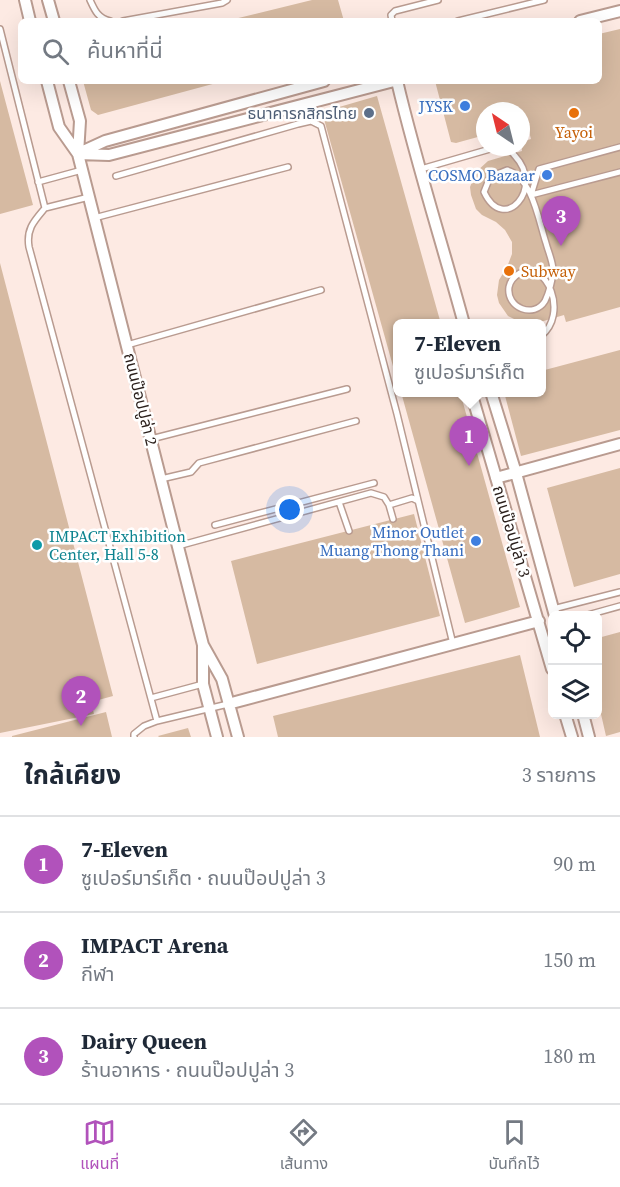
<!DOCTYPE html>
<html lang="th">
<meta charset="utf-8">
<style>
body{margin:0;font-family:"Source Serif 4","Noto Sans Thai",serif;background:#f6f6f7;color:#1f2937}
.controls{position:absolute;right:18px;bottom:18px;display:grid;overflow:hidden;border-radius:9px;box-shadow:0 6px 24px #0002}
.controls button{width:54px;height:54px;display:grid;place-items:center;padding:0;border:0;border-bottom:2px solid #e0e1e3;background:#fff;color:#1f2937;font:30px sans-serif}
.compass{position:absolute;left:476px;top:102px;width:54px;height:54px;border-radius:50%;background:#fff;box-shadow:0 6px 24px #0002;rotate:325deg}
.you{position:absolute;left:290px;top:510px;width:21px;height:21px;margin:-15px;border:4px solid #fff;border-radius:50%;background:#1a73e8;box-shadow:0 0 0 9px #1a73e833}
.badge{display:grid;place-items:center;width:39px;height:39px;border-radius:50%;background:#b152bb;color:#fff;font-size:20px;font-weight:700}
.pin{position:absolute;translate:-50% -50px;filter:drop-shadow(0 2px 3px #0008)}
.pin::after{content:'';position:absolute;top:32px;width:21px;height:18px;background:inherit;clip-path:polygon(0 0,100% 0,50% 100%)}
.popup{position:absolute;left:393px;top:319px;width:153px;height:78px;box-sizing:border-box;display:grid;place-content:center;border-radius:9px;background:#fff;filter:drop-shadow(0 2px 4px #0005);font-size:20px;white-space:nowrap;color:#747a83}
.popup b{font-size:22px;color:#1f2937}
.popup::after{content:'';position:absolute;left:50%;top:100%;margin-left:-12px;border:12px solid transparent;border-top-color:#fff}
.list{margin:0;padding:0;list-style:none}
h2{display:flex;justify-content:space-between;align-items:center;height:78px;margin:0;padding:0 24px;font-size:26px}
h2 small{font-size:20px;font-weight:400;color:#747a83}
.list li{display:grid;grid-template-columns:39px 1fr auto;gap:18px;align-items:center;box-sizing:border-box;height:96px;padding:0 24px;border-top:2px solid #e0e1e3}
.list b{display:block;font-size:22px;white-space:nowrap}
.list p{margin:0;font-size:20px;white-space:nowrap;color:#747a83}
.list em{font-size:20px;font-style:normal;color:#747a83}
.icon{flex:none;width:33px;height:33px;fill:none;stroke:currentColor;stroke-width:2;stroke-linecap:round;stroke-linejoin:round}
.map{position:relative;flex:none;width:620px;height:737px;overflow:hidden}
.search{position:absolute;background:#fff;box-shadow:0 6px 24px #0002;left:18px;right:18px;top:18px;height:66px;display:flex;align-items:center;gap:15px;box-sizing:border-box;padding:0 21px;border-radius:9px;color:#747a83;font-size:22px}
.sheet{height:366px;background:#fff}
nav{display:flex;justify-content:space-around;align-items:center;box-sizing:border-box;height:84px;border-top:2px solid #e0e1e3;background:#fff;font-size:16px;color:#747a83}
nav a{display:grid;justify-items:center;gap:3px}
nav .on{color:#b152bb}
.map>svg:first-child{display:block}
</style>
<div class="map">
<svg width="620" height="737" viewBox="0 0 620 737">
<rect width="100%" height="100%" fill="#fdeae3"/>
<path fill="#d6baa2" d="M312,0H338L344,21H226Z
M620,29V307L566,322L564,315L537,323H522L508,316L499,303L497,295L499,280L507,267L512,254V242L505,230L496,222L482,215L476,209L471,195L470,187L476,172L488,161L522,151L521,142L531,139L527,124L521,126V111H485V135L456,143L451,142L435,81H599V34Z
M0,81L33,205L0,214Z
M83,81H220V82L98,115L91,110Z
M377,96L441,324H397L396,377L322,112Z
M0,263L113,696L91,702L94,714L0,733Z
M620,350V430L521,456L504,392H541V371Z
M401,392H460L520,607L465,623Z
M620,468V574L574,587L547,488Z
M414,514L440,616L257,664L231,561Z
M620,632V732L606,736L598,701V638Z
M520,655L540,737H278L273,716Z
M106,712L112,737H12V736Z
M188,728L191,737H159L158,736Z"/>
<g fill="none" stroke-linecap="round" stroke-linejoin="round">
<defs>
<path id="lane" d="M90,0C95,11 98,18 110,21
M123,21L222,3L227,0
M392,21L391,15L395,11L438,0
M458,21L544,0
M0,29L45,208C34,221 26,229 29,247L157,721L144,726L134,734V737
M504,147C509,149 512,152 515,156C545,188 504,235 484,192L490,177L507,170C532,176 539,222 546,243C548,251 553,262 553,270C553,278 549,293 545,301C534,319 506,308 509,287C510,281 515,276 520,273C547,259 569,314 541,336
M421,169L497,147
M116,176L298,124L311,121L321,126L397,414L453,644
M38,182L82,170
M531,195L539,169L620,147
M531,195L620,172
M45,208L89,197
M94,218L288,167
M127,345L321,290
M151,439L347,389
M161,479L191,472L199,463L356,421
M339,502L349,531
M389,505L412,498L418,501
M215,525L374,483
M178,546L371,493L384,497L389,505L393,519
M553,609L620,592
M584,616L620,606
M151,698L203,684
M157,721L228,704"/>
<path id="street" d="M25,0L30,21
M48,0L54,21
M580,21L620,11
M47,81L59,127L78,154
M69,81L80,121L78,154L203,645L222,679L238,737
M397,81C416,162 442,243 464,324
M81,152L105,141L324,81
M78,154L109,155L394,81
M471,392L552,669
M491,392L516,473L555,616
M496,478L620,444
M203,646V684L217,737
M228,704L539,621
M565,714L572,737
M583,714L589,737"/>
</defs>
<use href="#lane" stroke="#b99b90" stroke-width="8"/>
<use href="#street" stroke="#b99b90" stroke-width="14"/>
<use href="#lane" stroke="#fff" stroke-width="5"/>
<use href="#street" stroke="#fff" stroke-width="10"/>
</g>
<g fill="#3f7fe0" stroke="#fff" stroke-width="2">
<circle cx="465" cy="106" r="6"/>
<circle cx="547" cy="175" r="6"/>
<circle cx="476" cy="541" r="6"/>
</g>
<circle fill="#5c6f8a" stroke="#fff" stroke-width="2" cx="369" cy="113" r="6"/>
<g fill="#e8710a" stroke="#fff" stroke-width="2">
<circle cx="574" cy="113" r="6"/>
<circle cx="509" cy="271" r="6"/>
</g>
<circle fill="#0f9aa8" stroke="#fff" stroke-width="2" cx="37" cy="545" r="6"/>
<g text-anchor="middle" dominant-baseline="central" stroke-width="5" stroke-linejoin="round" paint-order="stroke">
<g font-size="16" fill="#366cbe" stroke="#fff" text-anchor="end">
<text x="453" y="106">JYSK</text>
<text x="535" y="175">COSMO Bazaar</text>
<text x="464" y="532">Minor Outlet<tspan x="464" dy="18">Muang Thong Thani</tspan></text>
</g>
<g font-size="16" fill="#4e5e75" stroke="#fff" text-anchor="end">
<text x="357" y="113">ธนาคารกสิกรไทย</text>
</g>
<g font-size="16" fill="#c56008" stroke="#fff">
<text x="574" y="132">Yayoi</text>
<text x="521" y="271" text-anchor="start">Subway</text>
</g>
<g font-size="16" fill="#2b201c" stroke="#fff">
<text transform="translate(141 399) rotate(76)">ถนนป๊อปปูล่า 2</text>
<text transform="translate(512 531) rotate(73)">ถนนป๊อปปูล่า 3</text>
</g>
<g font-size="16" fill="#0d838f" stroke="#fff" text-anchor="start">
<text x="49" y="536">IMPACT Exhibition<tspan x="49" dy="18">Center, Hall 5-8</tspan></text>
</g>
</g>
</svg>
<div class="controls">
<button><svg class="icon" aria-label="locate" viewBox="0 0 24 24"><circle cx="12" cy="12" r="6"/><path d="M12 2v4M12 18v4M2 12h4M18 12h4"/></svg></button>
<button><svg class="icon" aria-label="layers" viewBox="0 0 24 24"><path d="M12 4l9 5-9 5-9-5zM3 14l9 5 9-5"/></svg></button>
</div>
<svg class="compass" viewBox="-18 -18 36 36"><path d="M0-13l5 13h-10z" fill="#e53935"/><path d="M0 13l5-13h-10z" fill="#747a83"/></svg>
<div class="you"></div>
<div class="pin badge" style="left:469px;top:466px">1</div>
<div class="popup"><b>7-Eleven</b>ซูเปอร์มาร์เก็ต</div>
<div class="pin badge" style="left:81px;top:726px">2</div>
<div class="pin badge" style="left:561px;top:246px">3</div>
<div class="search"><svg class="icon" aria-label="search" viewBox="0 0 24 24"><circle cx="10" cy="10" r="6"/><path d="M15 15l6 6"/></svg>ค้นหาที่นี่</div>
</div>
<section class="sheet">
<h2>ใกล้เคียง<small>3 รายการ</small></h2>
<ul class="list">
<li><span class="badge">1</span><div><b>7-Eleven</b><p>ซูเปอร์มาร์เก็ต · ถนนป๊อปปูล่า 3</p></div><em>90 m</em></li>
<li><span class="badge">2</span><div><b>IMPACT Arena</b><p>กีฬา</p></div><em>150 m</em></li>
<li><span class="badge">3</span><div><b>Dairy Queen</b><p>ร้านอาหาร · ถนนป๊อปปูล่า 3</p></div><em>180 m</em></li>
</ul>
</section>
<nav>
<a class="on"><svg class="icon" aria-label="map" viewBox="0 0 24 24"><path d="M3 6l6-2 6 2 6-2v14l-6 2-6-2-6 2zM9 4v14M15 6v14"/></svg>แผนที่</a>
<a><svg class="icon" aria-label="directions" viewBox="0 0 24 24"><path d="M12 3l9 9-9 9-9-9zM9 14v-3h6M13 9l2 2-2 2"/></svg>เส้นทาง</a>
<a><svg class="icon" aria-label="saved" viewBox="0 0 24 24"><path d="M7 4h10v16l-5-4-5 4z"/></svg>บันทึกไว้</a>
</nav>
